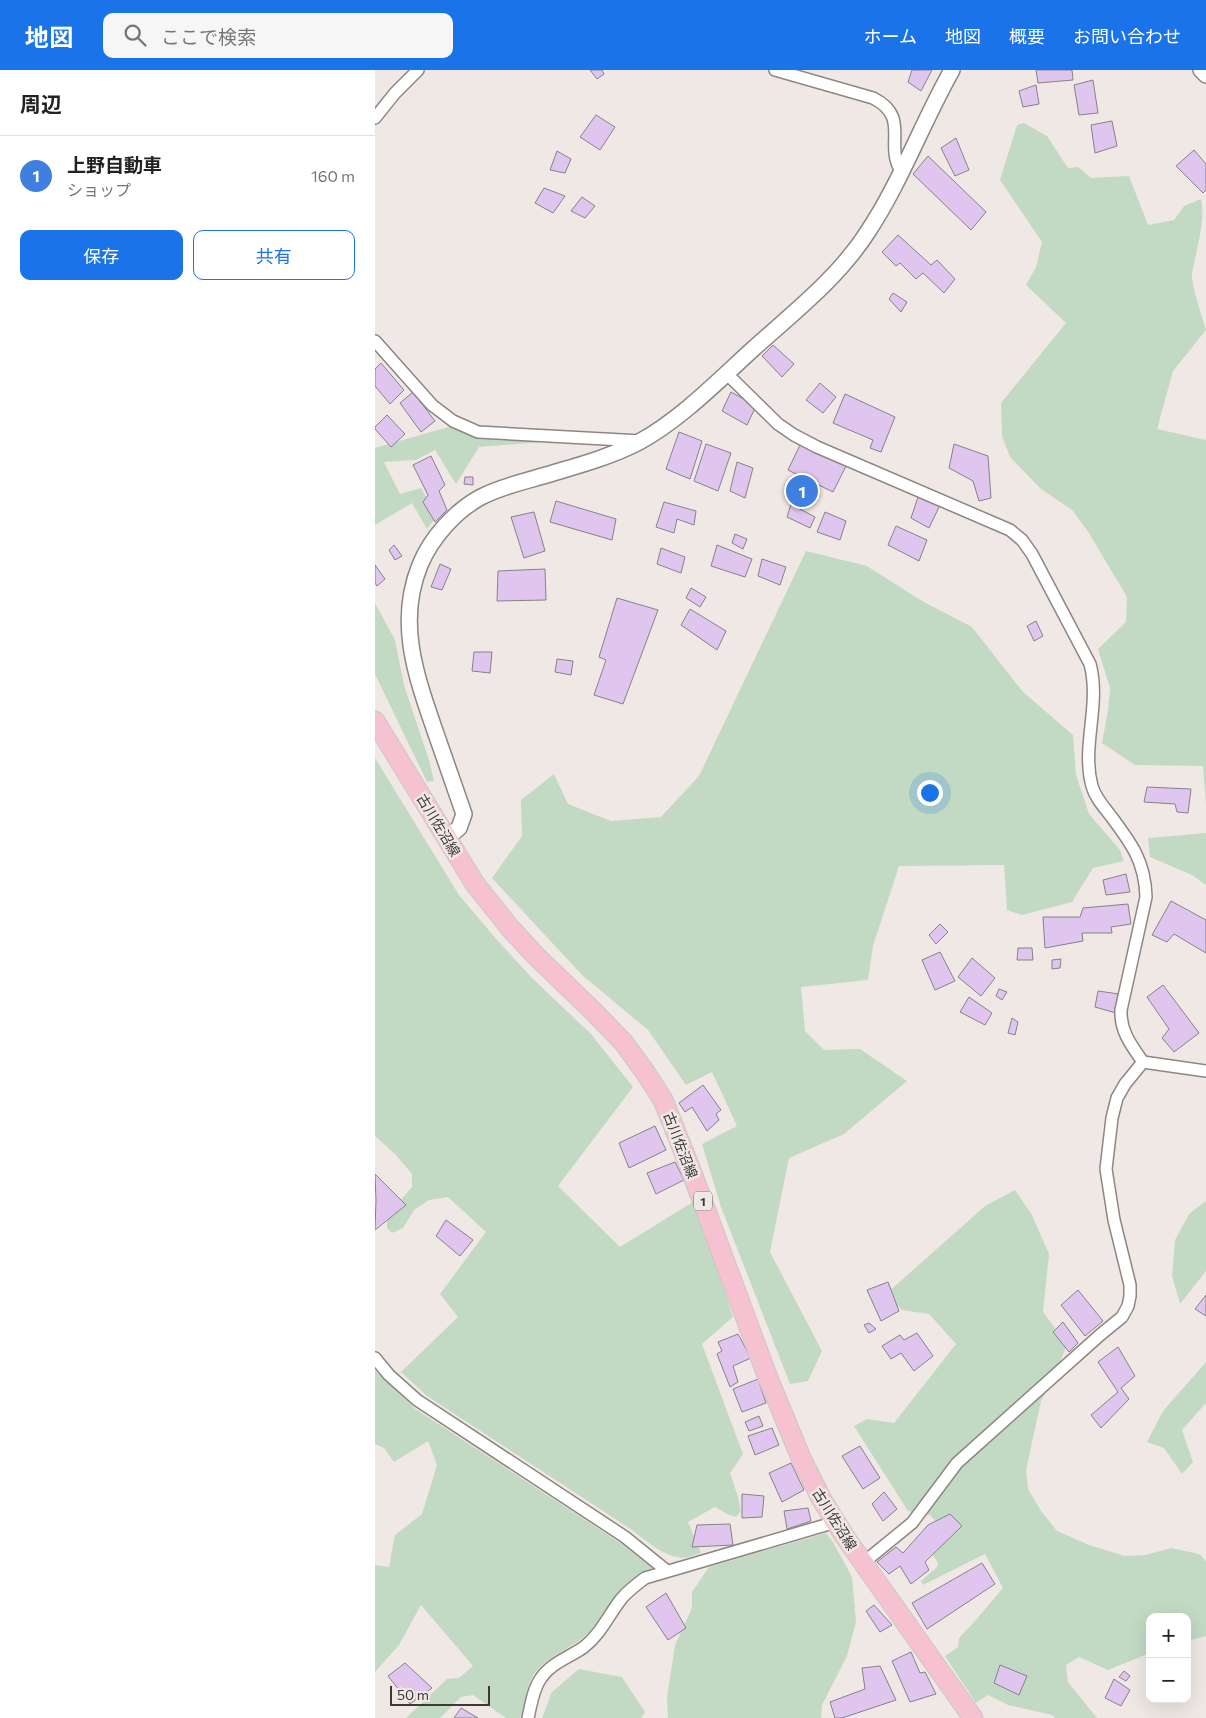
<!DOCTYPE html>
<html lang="ja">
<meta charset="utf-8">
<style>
body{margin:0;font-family:Commissioner,"Noto Sans JP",sans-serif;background:#f6f6f6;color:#222}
.controls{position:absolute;right:15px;bottom:15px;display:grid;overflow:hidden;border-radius:10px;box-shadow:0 5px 20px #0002}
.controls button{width:45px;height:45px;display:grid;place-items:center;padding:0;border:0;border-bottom:1px solid #e0e0e0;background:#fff;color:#222;font:25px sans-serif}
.scale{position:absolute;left:15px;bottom:12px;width:100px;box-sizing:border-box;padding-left:5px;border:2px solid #3c3938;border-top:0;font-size:14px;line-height:18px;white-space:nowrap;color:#3c3938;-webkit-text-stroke:4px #f0e8e5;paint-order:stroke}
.you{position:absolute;left:554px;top:722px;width:18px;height:18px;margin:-12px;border:4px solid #fff;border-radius:50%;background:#1a73e8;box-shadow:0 0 0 8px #1a73e833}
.badge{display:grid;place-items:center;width:32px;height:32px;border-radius:50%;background:#1a73e8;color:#fff;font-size:16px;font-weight:700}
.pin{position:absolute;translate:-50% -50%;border:2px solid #fff;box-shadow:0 1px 5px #0006}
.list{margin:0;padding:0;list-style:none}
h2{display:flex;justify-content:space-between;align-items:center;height:65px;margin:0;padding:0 20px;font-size:21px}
h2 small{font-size:16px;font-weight:400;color:#767676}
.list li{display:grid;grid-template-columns:32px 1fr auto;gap:15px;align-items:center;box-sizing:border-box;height:80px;padding:0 20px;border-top:1px solid #e0e0e0}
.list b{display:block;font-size:19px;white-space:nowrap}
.list p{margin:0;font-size:16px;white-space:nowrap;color:#767676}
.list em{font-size:16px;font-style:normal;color:#767676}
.actions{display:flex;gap:10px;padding:15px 20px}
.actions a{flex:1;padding:11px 0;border:1px solid #1a73e8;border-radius:10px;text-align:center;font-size:18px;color:#1a73e8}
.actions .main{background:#1a73e8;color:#fff}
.icon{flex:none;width:28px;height:28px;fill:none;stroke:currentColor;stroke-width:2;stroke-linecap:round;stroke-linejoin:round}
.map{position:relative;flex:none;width:831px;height:1648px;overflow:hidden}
header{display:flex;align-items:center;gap:30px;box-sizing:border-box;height:70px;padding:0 25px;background:#1a73e8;color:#fff}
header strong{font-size:24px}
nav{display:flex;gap:28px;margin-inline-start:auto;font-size:18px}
.search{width:350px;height:45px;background:#f6f6f6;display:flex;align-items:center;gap:12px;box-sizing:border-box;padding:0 18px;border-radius:10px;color:#767676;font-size:19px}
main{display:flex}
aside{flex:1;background:#fff}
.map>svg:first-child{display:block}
</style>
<header>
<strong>地図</strong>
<div class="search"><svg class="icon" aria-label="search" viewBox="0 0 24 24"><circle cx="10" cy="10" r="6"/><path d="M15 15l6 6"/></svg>ここで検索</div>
<nav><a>ホーム</a><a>地図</a><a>概要</a><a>お問い合わせ</a></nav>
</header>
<main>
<aside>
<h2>周辺<small></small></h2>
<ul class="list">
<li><span class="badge" style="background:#3f7fe0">1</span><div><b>上野自動車</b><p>ショップ</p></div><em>160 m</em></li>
</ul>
<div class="actions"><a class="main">保存</a><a>共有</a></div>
</aside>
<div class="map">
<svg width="831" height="1648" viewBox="0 0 831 1648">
<rect width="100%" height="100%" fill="#f0e8e5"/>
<path fill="#c2dac4" d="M649,53L672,66L693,98L703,97L716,108L754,106L773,155L799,150L809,136L826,129C831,149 821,182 817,203C815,212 828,249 831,260L798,301L782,359L831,370V734L828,696L760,695L727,673L733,640L735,618L723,579L751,552L752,527L712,460L697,440L666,419L635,387L627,366L626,333L691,253L651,215L661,197L667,172L625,110L642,55Z
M77,356L167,370V372L104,377L81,414L60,380L41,390L9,392L25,424L46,418L62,446L52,459L37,433L0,455V378Z
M431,481L492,496L547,531L597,557L648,622L698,665L701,705L714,744L745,780L749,791L718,798L697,832L647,845L632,840L629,795L524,796L498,876L493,910L426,917L430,961L449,980L485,979L532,1011L469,1064L414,1088L395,1182L447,1281L433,1311L415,1314L346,1137L327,1074L362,1056L337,1002L311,1015L273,960L207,905L117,808L147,766L146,730L179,704L193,734L236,751L286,747L324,706Z
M0,533L20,570L29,615L54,690L59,711L52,712L0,604Z
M0,688L84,825L122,870L157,908L216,964L258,1017L183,1116L245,1177L321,1130L358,1247L327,1274L368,1384L355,1403L363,1427L366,1441L361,1447L352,1444L340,1437L313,1452L326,1483C322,1484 318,1486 314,1487C295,1492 271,1471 257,1460L52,1326L26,1302L83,1247L65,1224L111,1162L73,1127L54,1130L39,1140L28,1158L17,1163L12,1158V1146L37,1117V1104L21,1085L0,1066Z
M831,763V815L817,805L775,787L773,768Z
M640,1120L657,1145L674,1184L668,1242L692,1274L681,1303L666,1331L651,1400L653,1419L666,1441L682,1461L714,1475L750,1486L771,1485L796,1478L824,1484L831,1491V1566L812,1571V1547H775V1583L733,1600L704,1587L691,1595L693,1612L722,1648H680L677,1645L633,1635L613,1625L601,1633L570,1586L583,1577L584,1568L600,1551L628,1518L610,1484L548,1515L546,1511L562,1497L563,1493L556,1482L573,1465L555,1445L533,1441L479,1356L492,1349L519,1353L581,1274L554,1244L527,1240L511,1224L610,1136Z
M831,1131V1201L805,1234L797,1206L800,1170L814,1144Z
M831,1292V1333L807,1360L818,1392L807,1404L789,1378L772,1372L788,1341Z
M0,1300L39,1338L247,1474L277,1498C245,1513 239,1536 217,1560C200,1578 173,1584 159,1604C150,1617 151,1635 145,1648H131L98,1625L86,1627L65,1648H31L72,1609L84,1608L98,1596L46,1535L24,1575L0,1602V1495L14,1497L20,1465L47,1444L62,1395L53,1371L19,1392L9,1378L0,1374Z
M451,1463L458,1472L477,1507L481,1552L472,1586L447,1635L446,1648H293L292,1627L300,1575L317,1538V1522L334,1497Z
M204,1599L247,1607L270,1642L266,1648H167L177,1622Z"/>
<path fill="#e0c6ee" stroke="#868289" d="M215,0H227L229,4L222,9Z
M537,0H557L546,21L533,12Z
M661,0H697L698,10L663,13Z
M718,10L723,43L704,45L699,15Z
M661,15L664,34L648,37L644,21Z
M221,45L240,57L225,80L205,67Z
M737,51L742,76L720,83L716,55Z
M581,68L594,100L580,106L566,78Z
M819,80L831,94V120L828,123L801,96Z
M182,81L196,89L190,103L175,100Z
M553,86L611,142L596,160L538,104Z
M169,118L190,126L178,143L160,133Z
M207,127L220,136L210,148L196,141Z
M523,165L556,195L562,190L580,209L569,223L548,203L541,209L525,193L521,196L507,182Z
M518,223L532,232L526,242L514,229Z
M398,275L419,294L407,307L387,286Z
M6,293L29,320L15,334L0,316V299Z
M445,313L461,327L448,343L431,330Z
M38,322L60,351L46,362L25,333Z
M356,322L381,336L372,355L347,341Z
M470,324L520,347L506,382L495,378L498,370L458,353Z
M12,345L30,364L16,377L0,359V357Z
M304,362L327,371L315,409L291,399Z
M331,374L356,383L343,421L319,411Z
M579,374L613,386L616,428L604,431L598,411L574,398Z
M425,375L471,396L458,422L413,400Z
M56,386L70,415L64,421L72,440L60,452L48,432L53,425L38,395Z
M362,392L378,398L370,428L355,421Z
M90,407H98V415L89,414Z
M543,427L565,435L554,458L536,448Z
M181,431L241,449L237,470L175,452Z
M289,432L321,441L319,455L302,449L299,463L281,457Z
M416,434L440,447L435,458L412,447Z
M159,442L170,481L149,488L136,447Z
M450,442L471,451L465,470L442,462Z
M521,456L552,470L544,491L513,475Z
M360,464L372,469L368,479L357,473Z
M19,475L27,486L20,490L14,480Z
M342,475L377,489L370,507L336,496Z
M286,478L310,487L306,503L282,494Z
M387,489L411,497L405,515L383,506Z
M65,494L76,499L67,520L56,517Z
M0,495L10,509L2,516L0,513Z
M170,499L171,530L122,531L123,501Z
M316,518L331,527L325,537L311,528Z
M242,528L283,540L248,634L219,625L231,590L224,587Z
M315,539L351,561L342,580L306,555Z
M661,551L668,566L659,571L652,556Z
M99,582H117L115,603L97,601Z
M182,589L198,591L196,605L180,602Z
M772,717L816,719L813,743L802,742L800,734L769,732Z
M751,804L755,822L731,825L728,810Z
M796,831L831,850V883L799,864L792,872L777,865Z
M753,834L756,854L736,857L737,863H707L708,871L670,878L668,847H705L708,838Z
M565,854L573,862L561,874L554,865Z
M643,878H657L658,890H642Z
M565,882L580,911L560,920L547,890Z
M597,888L620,908L606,926L583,907Z
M686,889L685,898L677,899V890Z
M788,915L824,963L799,982L787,968L794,959L772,927Z
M624,919L632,922L627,930L621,926Z
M723,921L744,924L741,943L720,937Z
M594,927L617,943L610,955L585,942Z
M637,948L643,952L640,965L633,963Z
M328,1015L346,1040L341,1044L344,1050L332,1061L317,1037L310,1042L304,1033Z
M280,1056L291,1080L254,1098L244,1073Z
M300,1092L309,1110L281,1124L272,1103Z
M0,1104L31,1135L0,1160L1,1130Z
M71,1150L98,1170L85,1186L61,1166Z
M513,1212L524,1241L506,1251L492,1220Z
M703,1220L728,1251L710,1266L686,1235Z
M831,1225V1246L820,1239Z
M688,1252L703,1273L694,1282L678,1262Z
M494,1253L501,1259L494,1263L489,1255Z
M542,1263L558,1286L539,1301L526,1283L516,1289L507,1276L525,1265L529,1270Z
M363,1264L376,1288L358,1296L363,1312L355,1317L342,1284L347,1281L343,1272Z
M743,1277L760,1306L746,1318L754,1329L726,1358L716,1345L743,1322L723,1292Z
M383,1309L391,1333L367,1342L358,1319Z
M384,1346L388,1356L374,1361L370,1352Z
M397,1358L404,1375L380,1385L373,1366Z
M485,1376L505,1408L488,1419L467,1386Z
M416,1393L429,1420L407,1432L394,1403Z
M509,1422L522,1439L508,1451L497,1434Z
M367,1424L389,1426L387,1447L367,1448Z
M433,1438L436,1451L412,1459L409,1441Z
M575,1444L587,1456L550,1492L554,1500L536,1514L525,1496L514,1504L502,1492L521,1477L528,1483L553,1455Z
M355,1454L358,1475L317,1477L322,1455Z
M607,1493L620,1514L552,1559L537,1533Z
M291,1523L311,1558L293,1570L271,1537Z
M499,1535L517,1555L505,1562L491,1541Z
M536,1582L545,1603L550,1602L561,1624L535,1632L517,1591Z
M30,1593L57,1618L35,1634L13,1606Z
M625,1595L652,1606L644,1625L619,1613Z
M505,1596L521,1630L467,1648H460L455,1632L490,1619L487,1598Z
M749,1601L755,1606L751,1611L744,1607Z
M739,1609L755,1620L746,1636L730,1628Z
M86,1638L103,1648H79Z"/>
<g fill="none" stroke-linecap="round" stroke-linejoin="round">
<defs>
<path id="minor" d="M400,0L498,28C536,47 509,74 526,101
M0,48L20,23L43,0
M0,271L57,335L78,351L103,362L266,371
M351,303L403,354L419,365L442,377L635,460L647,470L657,484L715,594C726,635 706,676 717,716C720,727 728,736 735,745C756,773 770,791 771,827L746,940C745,961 756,975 768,992L831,1001
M0,1288L14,1305L42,1330L250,1467L292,1501
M488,1493L537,1453L582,1393L725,1265L747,1247L753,1236L755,1226V1215L739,1150L731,1099L737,1048L742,1028L750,1014L768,992
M153,1648C156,1635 158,1619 166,1608C176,1593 195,1587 209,1577C226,1564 234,1544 247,1528C254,1520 262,1514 270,1508L461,1452"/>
<path id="tertiary" d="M826,0L831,5
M71,769L84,758L89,744C79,715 69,687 59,658C40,603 22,551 45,495C56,468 80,441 106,427C125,417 147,412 168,406C201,396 233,388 264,372C305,350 344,310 378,279C418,243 463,208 492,163C526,112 547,53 577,0"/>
<path id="primary" d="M0,651L100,814L135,858L160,885L218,941L249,973L270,1002L288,1030L314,1095L393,1308L426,1388L447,1430L470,1467L598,1648"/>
</defs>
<use href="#minor" stroke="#8d8683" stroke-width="14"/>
<use href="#tertiary" stroke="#8d8683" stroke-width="18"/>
<use href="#primary" stroke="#c8c8c7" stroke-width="21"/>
<use href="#minor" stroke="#fff" stroke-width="11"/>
<use href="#tertiary" stroke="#fff" stroke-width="15"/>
<use href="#primary" stroke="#f6c2d1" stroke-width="19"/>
</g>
<g text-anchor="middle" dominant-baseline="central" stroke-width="5" stroke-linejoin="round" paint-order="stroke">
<rect fill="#f0e8e5" stroke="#726e6c" stroke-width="1" x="319" y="1121.5" width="18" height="19" rx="4"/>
<g font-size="12" font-weight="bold" fill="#3c3938">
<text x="328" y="1131">1</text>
</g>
<g font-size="14" fill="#3c3938" stroke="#f0e8e5">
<text transform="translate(64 755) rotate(59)">古川佐沼線</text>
<text transform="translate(306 1075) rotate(69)">古川佐沼線</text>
<text transform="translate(460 1449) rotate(58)">古川佐沼線</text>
</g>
</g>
</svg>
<div class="controls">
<button>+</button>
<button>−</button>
</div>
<div class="scale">50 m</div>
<div class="you"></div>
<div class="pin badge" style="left:427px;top:421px;background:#3f7fe0">1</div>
</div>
</main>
